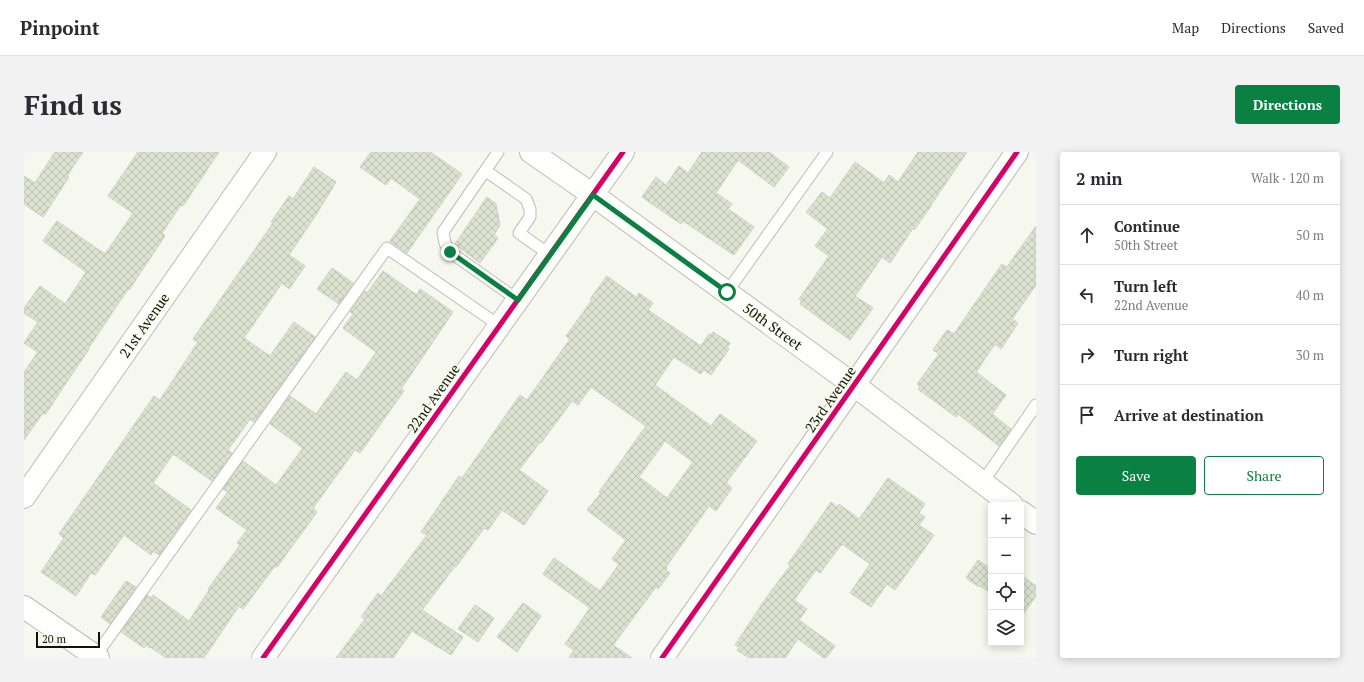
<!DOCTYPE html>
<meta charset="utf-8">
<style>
body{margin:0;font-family:"PT Serif",serif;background:#f2f2f3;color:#2b2b33}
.controls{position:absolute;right:12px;bottom:12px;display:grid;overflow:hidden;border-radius:4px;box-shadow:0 2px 10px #0003}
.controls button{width:36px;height:36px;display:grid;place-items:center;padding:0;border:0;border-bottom:1px solid #e1e1e2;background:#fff;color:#2b2b33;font:20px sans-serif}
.scale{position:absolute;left:12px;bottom:10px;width:64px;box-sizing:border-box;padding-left:4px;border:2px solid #11120d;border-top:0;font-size:11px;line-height:14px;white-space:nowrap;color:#11120d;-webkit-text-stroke:3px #f7fceb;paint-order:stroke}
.stop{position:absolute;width:12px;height:12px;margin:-9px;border:3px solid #0b8043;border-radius:50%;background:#fff}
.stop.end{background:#0b8043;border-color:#fff;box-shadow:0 1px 4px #0008}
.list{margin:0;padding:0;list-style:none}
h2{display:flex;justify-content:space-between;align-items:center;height:52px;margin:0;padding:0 16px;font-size:17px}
h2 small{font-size:13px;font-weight:400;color:#7c7c81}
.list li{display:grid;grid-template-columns:26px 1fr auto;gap:12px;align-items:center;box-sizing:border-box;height:60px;padding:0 16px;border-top:1px solid #e1e1e2}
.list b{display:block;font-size:15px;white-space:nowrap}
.list p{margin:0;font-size:13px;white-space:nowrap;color:#7c7c81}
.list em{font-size:13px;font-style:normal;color:#7c7c81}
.actions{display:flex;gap:8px;padding:12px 16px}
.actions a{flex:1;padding:9px 0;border:1px solid #0b8043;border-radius:4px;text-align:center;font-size:14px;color:#0b8043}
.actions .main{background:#0b8043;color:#fff}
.icon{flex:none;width:22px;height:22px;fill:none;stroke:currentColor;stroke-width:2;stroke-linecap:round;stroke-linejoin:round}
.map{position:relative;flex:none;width:1012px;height:506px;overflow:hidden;border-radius:4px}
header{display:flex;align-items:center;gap:24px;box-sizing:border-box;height:56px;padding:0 20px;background:#fff;border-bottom:1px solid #e1e1e2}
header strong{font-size:19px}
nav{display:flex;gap:22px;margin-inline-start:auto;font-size:14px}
.intro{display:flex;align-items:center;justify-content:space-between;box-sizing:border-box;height:96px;padding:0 24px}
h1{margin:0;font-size:28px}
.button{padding:10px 18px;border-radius:4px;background:#0b8043;color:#fff;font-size:14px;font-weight:700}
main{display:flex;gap:24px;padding:0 24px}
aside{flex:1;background:#fff;border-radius:4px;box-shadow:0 2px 10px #0003}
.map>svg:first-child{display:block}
</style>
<header>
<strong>Pinpoint</strong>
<nav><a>Map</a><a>Directions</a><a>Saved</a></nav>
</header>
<div class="intro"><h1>Find us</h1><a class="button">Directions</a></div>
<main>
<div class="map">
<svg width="1012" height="506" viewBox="0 0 1012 506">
<defs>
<pattern id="building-cross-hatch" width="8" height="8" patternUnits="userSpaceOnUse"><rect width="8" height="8" fill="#dde2d0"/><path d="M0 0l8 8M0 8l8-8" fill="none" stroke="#bdc1b1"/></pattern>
</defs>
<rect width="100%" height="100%" fill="#f6f8ef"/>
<path fill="url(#building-cross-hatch)" stroke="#cdcfc8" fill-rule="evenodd" d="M31,0H59L43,24L45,25L19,65L0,52V24L11,31Z
M114,0H195L159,54L157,53L138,81L141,84L105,138L104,137L64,197H65L36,240L21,263L19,261L0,288V220L14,200L0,191L14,170L0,161V156L16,134L41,152L62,120L19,89L33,69L81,102L109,61L84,44Z
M347,0H406L438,22L383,101L366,89L396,47L367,26L362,33L336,15Z
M678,0H745L765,15L750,35L714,8L692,41L708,52L704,57L730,75L710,103L659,69L657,72L618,45L632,25L642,33L655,14L664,21Z
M894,0H943L907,53V54L890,78L889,76L866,111L858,105L831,144L849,156L826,188L776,152L778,149L775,147L805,104L791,94L804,77L782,60L798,40L806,46L831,10L860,31L865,23L874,30Z
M290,15L312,30L292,63L265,103L281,114L265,137L258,131L220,186L246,204L270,170L291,185L230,270L226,267L204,298L208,301L188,329L149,302L129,331L167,358L135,403L129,399L127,403L100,383L71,423L67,421L52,444L17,420L40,386L35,382L130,244L136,248L174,190L169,187L249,71L247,70L265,44L269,47Z
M463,45L472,52L476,73L470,83L474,86L456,111L431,92Z
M1012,74V133L988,167L994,171L977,197L971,192L952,220L982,243L968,262L987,277L975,294L934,262L932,265L894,237L896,235L893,232L915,202L909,198L923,178L930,182L978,112L983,115Z
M308,116L329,131L315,152L293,137Z
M359,119L393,143L396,137L429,160L377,237L380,239L336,301L331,298L289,356L293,360L253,415L251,414L219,457L215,454L180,506H142L126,495L125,496L122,493L120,496L97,480L123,443L127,446L129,443L165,469L185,438L184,437L216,393L213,391L223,378L192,356L204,340L199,337L219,309L252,333L279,296L246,272L266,244L292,262L322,220L333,228L352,200L319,176L329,162L326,160L341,139L343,141Z
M583,124L612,145L615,141L629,151L624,158L677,194L685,182L687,183L689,180L706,191L703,196L705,197L687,223L680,218L677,222L650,205L631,233L687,274L696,262L733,289L702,331L708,336L692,359L685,354L642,415L643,416L642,418L646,421L634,437L632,435L589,493L608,506H545L550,498L541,492L566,456L519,422L530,406L576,439L595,412L588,407L602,388L563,358L577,341L575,340L622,274L567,235L554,253L548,249L517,291L516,290L495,318L524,339L500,373L478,358L464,378L460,376L432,415L431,414L398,458L439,485L427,503L388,479L369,506H312L341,467L337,465L354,441L357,444L403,383L397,380L435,324L438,326L496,243L503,248L546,187L542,184L568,148L566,147ZM641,289L669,310L643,346L615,325Z
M864,326L901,352L895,361L901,365L895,373L910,383L871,438L863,432L847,455L826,441L846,412L818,392L796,421L792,418L770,448L783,457L775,468L811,494L802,506H800L774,487L761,506H725L713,498L715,495L711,493L742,446L766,414L764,412L807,350L813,355L815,352L835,367Z
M954,408L967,417V441L956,434L955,435L942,426Z
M997,423L1012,434V444L998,464L997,463Z
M102,429L112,435L86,472L77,465Z
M499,451L517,464L493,500L473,485Z
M451,453L470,466L454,490L434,477Z"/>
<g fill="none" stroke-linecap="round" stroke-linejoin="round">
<defs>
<path id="lane" d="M474,0L419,80L421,91L426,100L494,148
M462,19L502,47L506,57V65L495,81L526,103
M703,140L803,0
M958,331L1012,253
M70,506L363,96L476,174"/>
<path id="street" d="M0,345L241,0
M0,455L74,506
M638,506L830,233L993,0"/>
<path id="secondary" d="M507,0L569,43L830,233L988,353
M997,360L1012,371
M239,506L599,0"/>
</defs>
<use href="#lane" stroke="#bbbdb6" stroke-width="13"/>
<use href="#street" stroke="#bbbdb6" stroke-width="24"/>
<use href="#secondary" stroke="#bbbdb6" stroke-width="24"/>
<use href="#lane" stroke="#fefefd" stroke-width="11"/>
<use href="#street" stroke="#fefefd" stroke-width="22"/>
<use href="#secondary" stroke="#fefefd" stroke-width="22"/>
<defs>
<path id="cycleway" d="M239,506L599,0
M638,506L830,233L993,0"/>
</defs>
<use href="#cycleway" stroke="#f7fceb" stroke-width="8"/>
<use href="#cycleway" stroke="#d6006c" stroke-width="5"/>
</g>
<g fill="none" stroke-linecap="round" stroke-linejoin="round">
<path stroke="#0b8043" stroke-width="5" d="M426,100L494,148L569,43L703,140"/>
</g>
<g text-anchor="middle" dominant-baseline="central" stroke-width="3" stroke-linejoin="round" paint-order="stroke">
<g font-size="14" fill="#11120d" stroke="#f7fceb">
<text transform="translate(120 173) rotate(-55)">21st Avenue</text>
<text transform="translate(749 174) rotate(36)">50th Street</text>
<text transform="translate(409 246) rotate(-55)">22nd Avenue</text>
<text transform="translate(806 247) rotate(-55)">23rd Avenue</text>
</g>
</g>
</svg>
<div class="controls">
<button>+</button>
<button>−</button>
<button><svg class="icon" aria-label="locate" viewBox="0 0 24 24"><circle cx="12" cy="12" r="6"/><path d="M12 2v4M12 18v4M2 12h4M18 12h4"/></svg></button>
<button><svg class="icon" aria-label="layers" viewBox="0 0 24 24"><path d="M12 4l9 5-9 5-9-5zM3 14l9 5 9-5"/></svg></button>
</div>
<div class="scale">20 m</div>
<div class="stop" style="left:703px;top:140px"></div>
<div class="stop end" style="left:426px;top:100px"></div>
</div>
<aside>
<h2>2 min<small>Walk · 120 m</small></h2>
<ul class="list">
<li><svg class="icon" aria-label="ahead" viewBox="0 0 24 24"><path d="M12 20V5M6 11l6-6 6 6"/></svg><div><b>Continue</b><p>50th Street</p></div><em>50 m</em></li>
<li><svg class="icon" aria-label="left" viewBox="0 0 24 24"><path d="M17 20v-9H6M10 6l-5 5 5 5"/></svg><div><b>Turn left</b><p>22nd Avenue</p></div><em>40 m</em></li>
<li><svg class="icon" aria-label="right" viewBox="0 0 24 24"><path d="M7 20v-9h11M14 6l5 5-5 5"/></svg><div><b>Turn right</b></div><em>30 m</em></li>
<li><svg class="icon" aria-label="arrive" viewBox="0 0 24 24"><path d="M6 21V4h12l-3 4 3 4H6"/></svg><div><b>Arrive at destination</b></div></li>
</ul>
<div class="actions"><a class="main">Save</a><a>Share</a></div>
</aside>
</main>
